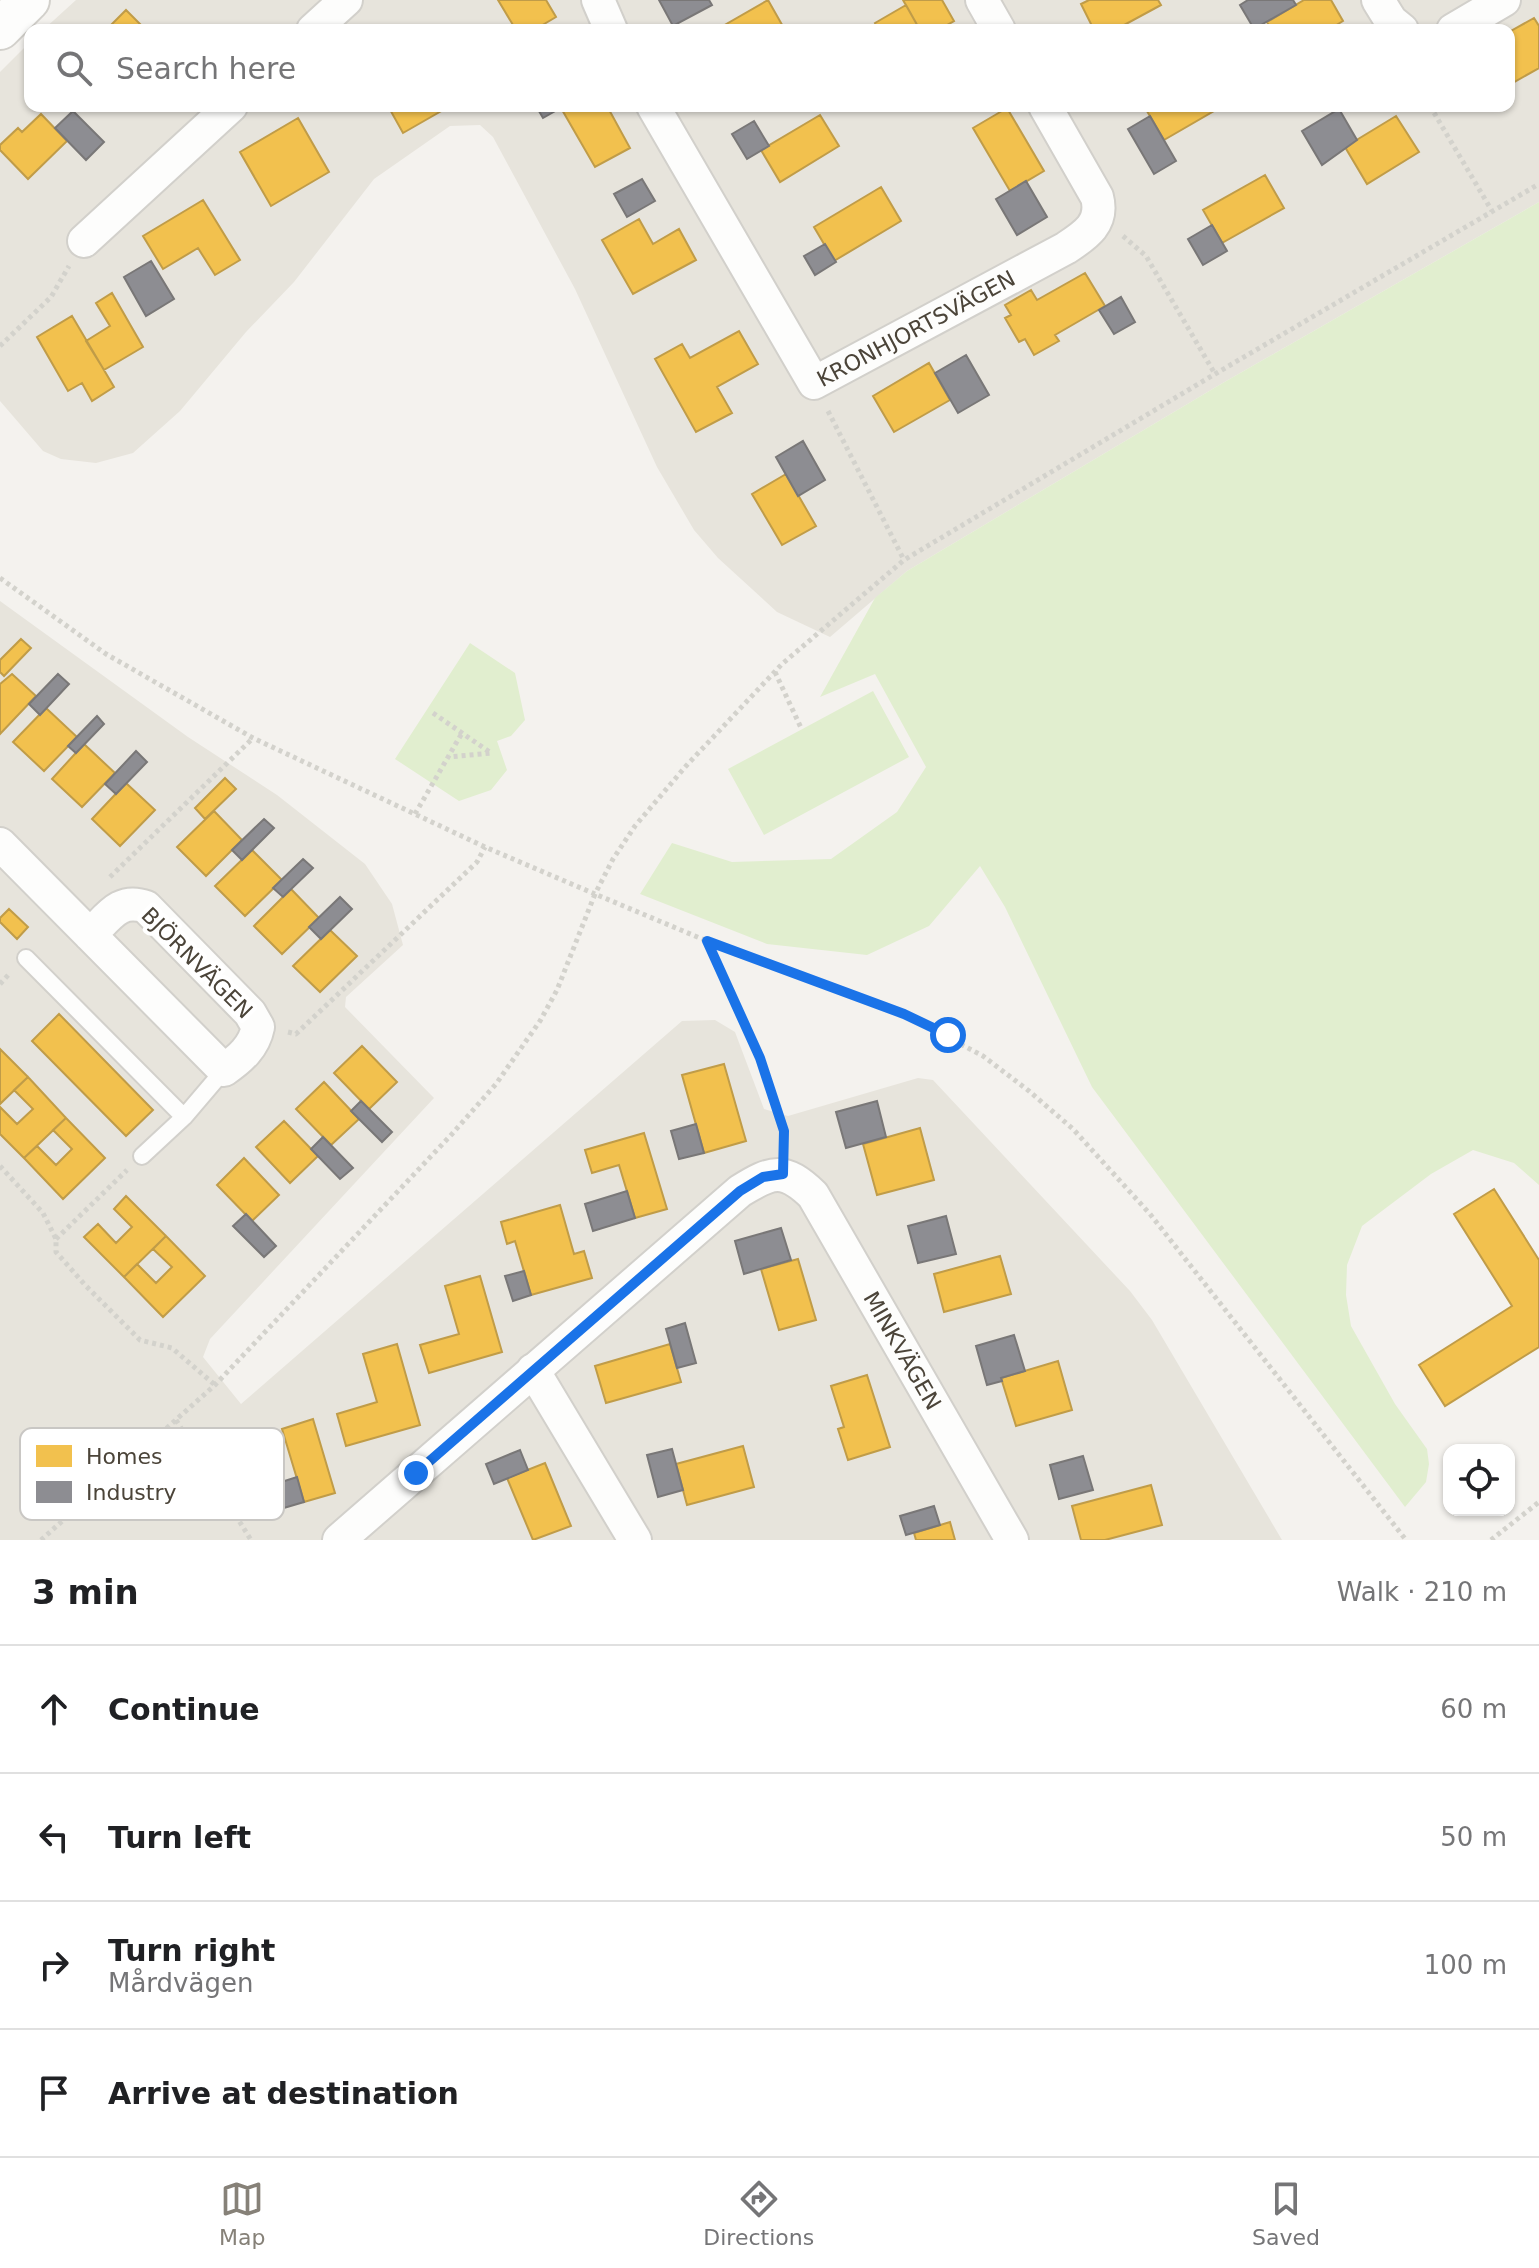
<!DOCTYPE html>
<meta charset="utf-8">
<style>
body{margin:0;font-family:"DejaVu Sans",sans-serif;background:#f2f2f2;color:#202124}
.controls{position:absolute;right:24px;bottom:24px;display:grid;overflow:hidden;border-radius:16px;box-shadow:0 2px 6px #0004}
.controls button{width:72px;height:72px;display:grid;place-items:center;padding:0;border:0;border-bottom:2px solid #e0e0e0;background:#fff;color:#202124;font:40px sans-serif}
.stop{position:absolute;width:24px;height:24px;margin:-18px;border:6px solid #1a73e8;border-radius:50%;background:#fff}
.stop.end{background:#1a73e8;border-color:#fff;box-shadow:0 2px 8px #0008}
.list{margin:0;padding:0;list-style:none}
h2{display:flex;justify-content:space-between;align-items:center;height:104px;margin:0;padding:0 32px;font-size:34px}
h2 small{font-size:26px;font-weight:400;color:#757577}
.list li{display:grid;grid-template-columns:52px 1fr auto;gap:24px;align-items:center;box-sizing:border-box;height:128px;padding:0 32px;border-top:2px solid #e0e0e0}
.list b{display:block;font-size:30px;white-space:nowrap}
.list p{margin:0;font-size:26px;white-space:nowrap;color:#757577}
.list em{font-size:26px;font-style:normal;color:#757577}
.icon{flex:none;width:44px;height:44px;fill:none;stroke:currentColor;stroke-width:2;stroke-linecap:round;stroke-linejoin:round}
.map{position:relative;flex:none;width:1539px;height:1540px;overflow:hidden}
.search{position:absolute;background:#fff;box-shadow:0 2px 6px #0004;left:24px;right:24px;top:24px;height:88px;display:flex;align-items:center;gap:20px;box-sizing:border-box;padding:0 28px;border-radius:16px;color:#757577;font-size:30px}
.sheet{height:616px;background:#fff}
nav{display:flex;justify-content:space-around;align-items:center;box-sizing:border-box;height:112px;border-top:2px solid #e0e0e0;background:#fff;font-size:22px;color:#757577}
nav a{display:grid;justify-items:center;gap:4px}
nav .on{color:#868178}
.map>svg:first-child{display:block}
</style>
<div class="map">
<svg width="1539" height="1540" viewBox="0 0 1539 1540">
<rect width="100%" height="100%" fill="#f4f2ee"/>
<path fill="#e7e4dc" d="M76,0H1539V202L1221,384L907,571L830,637L777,612L718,558L694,530L657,467L575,289L493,137L480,125L450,126L374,179L294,282L246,332L180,411L133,453L96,463L61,459L43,451L0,401V72L30,42V106H1509V30H43Z
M0,601L188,737L277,795L365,864L392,904L403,945L346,997L345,1007L434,1098L210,1339L203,1357L241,1404L682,1021L715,1020L735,1032L764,1109L788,1116L918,1078L933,1080L1130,1291L1152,1320L1282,1540H0Z"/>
<path fill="#e1eecf" d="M1539,202V1185L1514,1163L1473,1150L1431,1174L1362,1226L1347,1265L1346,1295L1351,1326L1395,1404L1427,1449L1429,1464L1426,1482L1405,1507L1092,1087L1005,907L980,866L929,926L867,955L767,944L640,894L672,843L732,862L831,859L897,812L926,767L875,674L820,697L875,598L907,571L1221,384Z
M470,643L515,673L525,720L511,736L497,741L507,770L491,790L459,801L395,759Z
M873,691L909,757L764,835L728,769Z"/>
<path fill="#f2c14e" stroke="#c09c48" stroke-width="2" d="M498,0H546L556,17L534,30H516Z
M768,0L785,30H716Z
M903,0H942L954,21L938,30H920Z
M1089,0H1158L1161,5L1115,30H1094L1081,4Z
M1304,0H1331L1343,21L1328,30H1272L1267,22Z
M906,5L920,30H879L875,23Z
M126,10L146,30H106Z
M1534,18L1539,26V68L1509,85V32Z
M388,106H450L403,133Z
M564,106H607L630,148L595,167L561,108Z
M1144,106H1218L1219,108L1164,140Z
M1007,108L1044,171L1010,191L973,128Z
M41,114L67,141L28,179L0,150V145L18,128L22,132Z
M820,115L839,146L780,182L761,150Z
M1396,116L1419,152L1367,184L1345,147Z
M298,118L329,172L271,206L240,152Z
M1265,175L1284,208L1222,243L1203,210Z
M881,187L901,221L834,261L814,227Z
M203,200L240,260L215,275L198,248L163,269L143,236Z
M639,219L653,244L679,229L696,260L633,294L602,240Z
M1085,273L1105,306L1055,335L1059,341L1034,355L1025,339L1019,342L1005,318L1011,315L1005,305L1031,290L1037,300Z
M112,293L143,347L104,370L86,341L110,326L96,303Z
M72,316L114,387L92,401L82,383L68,391L37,337Z
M739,331L758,364L717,387L732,413L696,432L655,359L682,344L690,358Z
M929,363L950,400L894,432L873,396Z
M786,474L816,526L782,545L752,494Z
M21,639L31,648L4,676L0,672V660Z
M12,674L36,696L0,734V684Z
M46,708L77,737L44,771L13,742Z
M84,744L115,773L82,807L52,779Z
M225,778L236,789L205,819L195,808Z
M126,783L155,810L120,846L92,819Z
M214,811L242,840L206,876L177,847Z
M252,850L282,880L245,916L215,886Z
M291,889L319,918L282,954L254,926Z
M9,909L28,927L17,939L0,922V918Z
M330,930L357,956L320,992L293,966Z
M59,1014L153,1110L126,1136L32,1041Z
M362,1046L397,1082L369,1109L334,1073Z
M0,1049L28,1077L0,1104Z
M724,1064L746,1141L704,1153L682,1075Z
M28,1077L66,1118L24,1158L0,1134V1107L17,1124L33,1109L14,1090Z
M324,1082L359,1119L331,1145L296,1109Z
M66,1118L105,1158L63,1199L24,1158L37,1146L56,1165L72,1149L53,1130Z
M284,1121L318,1156L290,1183L256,1147Z
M920,1128L934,1180L877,1195L863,1144Z
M644,1133L667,1209L635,1218L619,1165L592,1173L585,1150Z
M244,1158L279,1195L252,1221L217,1185Z
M1494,1189L1539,1260V1347L1445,1406L1419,1365L1512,1306L1454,1214Z
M126,1196L166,1236L124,1277L84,1237L98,1224L116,1243L132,1227L114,1209Z
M560,1205L574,1254L584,1251L592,1278L531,1295L515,1241L507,1244L501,1222Z
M166,1236L205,1276L163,1317L124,1277L137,1264L156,1283L172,1267L153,1249Z
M1000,1256L1011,1294L944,1312L934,1274Z
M798,1259L816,1320L779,1330L761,1269Z
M480,1276L502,1352L429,1373L420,1345L459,1334L445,1286Z
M397,1344L420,1425L346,1446L337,1414L377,1402L363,1354Z
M670,1344L681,1382L606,1403L595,1366Z
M1058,1361L1072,1410L1016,1426L1001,1378Z
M867,1375L890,1447L848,1460L838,1429L844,1427L831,1386Z
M313,1419L335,1493L304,1502L282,1429Z
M743,1446L754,1487L687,1505L676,1464Z
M545,1463L571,1526L533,1540L507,1478Z
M1151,1485L1162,1525L1105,1540H1081L1072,1506Z
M950,1522L955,1540H916L914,1533Z"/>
<path fill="#8d8d92" stroke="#797777" stroke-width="2" d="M659,0H709L712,5L673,26Z
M1248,0H1293L1296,5L1254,29L1240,5Z
M536,106H564L543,118Z
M1339,109L1357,140L1322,165L1302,131Z
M73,111L104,142L86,160L55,128Z
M1150,116L1176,161L1154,174L1128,129Z
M754,121L769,146L747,159L732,134Z
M642,179L655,201L627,217L614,194Z
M1026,181L1047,217L1017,235L996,199Z
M1212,225L1227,251L1203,265L1188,239Z
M825,244L836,262L815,275L804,256Z
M151,261L174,299L146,316L124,277Z
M1121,297L1135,322L1114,334L1099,310Z
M966,355L989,395L958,413L935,373Z
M803,441L825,480L798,496L776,457Z
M58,674L69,684L40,715L29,704Z
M97,716L104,724L76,753L68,746Z
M136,751L147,762L116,794L105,784Z
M264,819L274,828L242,860L232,850Z
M303,859L313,868L283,897L273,888Z
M340,897L352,909L321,939L309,927Z
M361,1101L392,1132L382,1142L351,1111Z
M877,1101L886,1137L846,1148L836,1112Z
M696,1124L704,1153L679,1159L671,1131Z
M323,1137L353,1168L340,1179L311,1149Z
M627,1191L635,1218L593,1231L585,1204Z
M246,1214L276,1246L264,1257L233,1226Z
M946,1216L956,1254L918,1263L908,1226Z
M781,1228L791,1260L744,1274L735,1241Z
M524,1271L531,1295L513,1301L505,1276Z
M685,1323L696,1363L677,1368L666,1329Z
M1014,1335L1025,1371L1001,1378L1002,1381L987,1385L976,1346Z
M672,1449L683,1490L658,1497L647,1455Z
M520,1450L528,1470L494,1484L486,1464Z
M1083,1456L1093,1490L1059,1499L1050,1465Z
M297,1477L304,1502L277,1510L269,1486Z
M934,1506L940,1525L906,1535L900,1516Z"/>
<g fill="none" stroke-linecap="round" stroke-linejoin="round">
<defs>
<path id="service" d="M26,958L184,1117
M142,1156L184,1117L224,1070"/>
<g id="minor">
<path d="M598,0L611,30"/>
<path d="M982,0L999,30"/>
<path d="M1378,0L1391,21L1402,30"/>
<path d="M313,30L346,0"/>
<path d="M1453,30L1504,0"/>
<path id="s1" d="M653,106L814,383L1066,248C1086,235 1104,223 1097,197L1045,106"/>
<path d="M84,241L231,106"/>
<path d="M0,844L224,1070C240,1059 254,1047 258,1027L250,1013L146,907C119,897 108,918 90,935"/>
<path d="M533,1370L635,1540"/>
<path id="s2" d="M339,1540L740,1191C772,1171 784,1167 813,1195L1012,1540"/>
</g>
<path id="tertiary" d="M0,29L29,0"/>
</defs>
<use href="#service" stroke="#d2d0cb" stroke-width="20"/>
<use href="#minor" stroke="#d2d0cb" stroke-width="36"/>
<use href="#tertiary" stroke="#d2d0cb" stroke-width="44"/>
<path stroke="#d3d2cc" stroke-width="5" stroke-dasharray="4 4" stroke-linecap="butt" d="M1430,106L1492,211
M1123,236L1146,256L1215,374
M0,346L51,297L69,266
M828,411L904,560
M0,578L106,654L253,738L485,847L595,894L613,859L635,826L686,766L782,664L904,560L1215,374L1539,184
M775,672L802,730
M433,713L491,753L449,757
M415,814L462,733
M110,877L253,738
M707,942L760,1058L784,1131V1145
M0,984L10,973
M288,1032L296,1034L477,862L485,847
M0,1166L43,1213L56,1239V1252L85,1285L140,1340L172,1348L215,1385
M56,1239L127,1170
M176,1420L251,1540
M41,1540L215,1385L452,1134L496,1084L540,1021L557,990L595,894L707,941L904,1014L983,1056L1029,1091L1073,1129L1150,1214L1406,1540
M1491,1540L1539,1502"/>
<use href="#service" stroke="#fdfdfc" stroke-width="16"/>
<use href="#minor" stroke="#fdfdfc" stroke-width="32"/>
<use href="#tertiary" stroke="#fdfdfc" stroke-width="40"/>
</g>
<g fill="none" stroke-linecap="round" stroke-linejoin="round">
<path stroke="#1a73e8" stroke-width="10" d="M416,1473L740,1191L763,1177L783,1174L784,1131L760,1058L707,941L904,1014L948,1035"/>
</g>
<g text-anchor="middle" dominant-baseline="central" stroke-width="8" stroke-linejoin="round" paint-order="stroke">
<g font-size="22" fill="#4b4439" stroke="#fff">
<text stroke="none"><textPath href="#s1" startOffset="436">KRONHJORTSVÄGEN</textPath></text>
<text transform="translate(197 963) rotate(45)">BJÖRNVÄGEN</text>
<text stroke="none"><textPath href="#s2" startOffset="794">MINKVÄGEN</textPath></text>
</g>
</g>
<rect x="20" y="1428" width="264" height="92" rx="12" fill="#fff" stroke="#c9c7c4" stroke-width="2"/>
<rect x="36" y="1445" width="36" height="22" fill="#f2c14e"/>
<rect x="36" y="1481" width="36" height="22" fill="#8d8d92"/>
<g font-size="22" fill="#4b4439">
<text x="86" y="1464">Homes</text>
<text x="86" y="1500">Industry</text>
</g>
</svg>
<div class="controls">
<button><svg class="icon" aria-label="locate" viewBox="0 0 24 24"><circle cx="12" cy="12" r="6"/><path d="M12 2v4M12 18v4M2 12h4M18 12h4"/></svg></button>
</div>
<div class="stop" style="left:948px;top:1035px"></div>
<div class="stop end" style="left:416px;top:1473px"></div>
<div class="search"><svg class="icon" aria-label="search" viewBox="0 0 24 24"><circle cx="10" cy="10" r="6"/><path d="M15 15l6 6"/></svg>Search here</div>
</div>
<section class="sheet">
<h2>3 min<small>Walk · 210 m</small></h2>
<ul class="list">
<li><svg class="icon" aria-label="ahead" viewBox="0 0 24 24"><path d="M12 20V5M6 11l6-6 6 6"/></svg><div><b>Continue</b></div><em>60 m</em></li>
<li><svg class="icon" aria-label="left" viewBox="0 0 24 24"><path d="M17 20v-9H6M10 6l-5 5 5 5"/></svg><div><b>Turn left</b></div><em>50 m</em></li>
<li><svg class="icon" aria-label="right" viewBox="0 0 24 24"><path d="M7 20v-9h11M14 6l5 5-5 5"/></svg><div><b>Turn right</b><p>Mårdvägen</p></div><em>100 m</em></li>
<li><svg class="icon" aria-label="arrive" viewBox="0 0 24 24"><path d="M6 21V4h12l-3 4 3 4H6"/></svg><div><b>Arrive at destination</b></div></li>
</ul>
</section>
<nav>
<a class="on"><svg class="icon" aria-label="map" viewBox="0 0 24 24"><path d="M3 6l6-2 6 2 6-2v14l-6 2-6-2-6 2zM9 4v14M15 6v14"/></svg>Map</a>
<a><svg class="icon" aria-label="directions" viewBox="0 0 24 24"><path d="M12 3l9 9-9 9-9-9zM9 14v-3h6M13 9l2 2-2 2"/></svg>Directions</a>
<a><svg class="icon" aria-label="saved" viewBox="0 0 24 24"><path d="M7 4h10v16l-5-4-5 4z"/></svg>Saved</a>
</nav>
